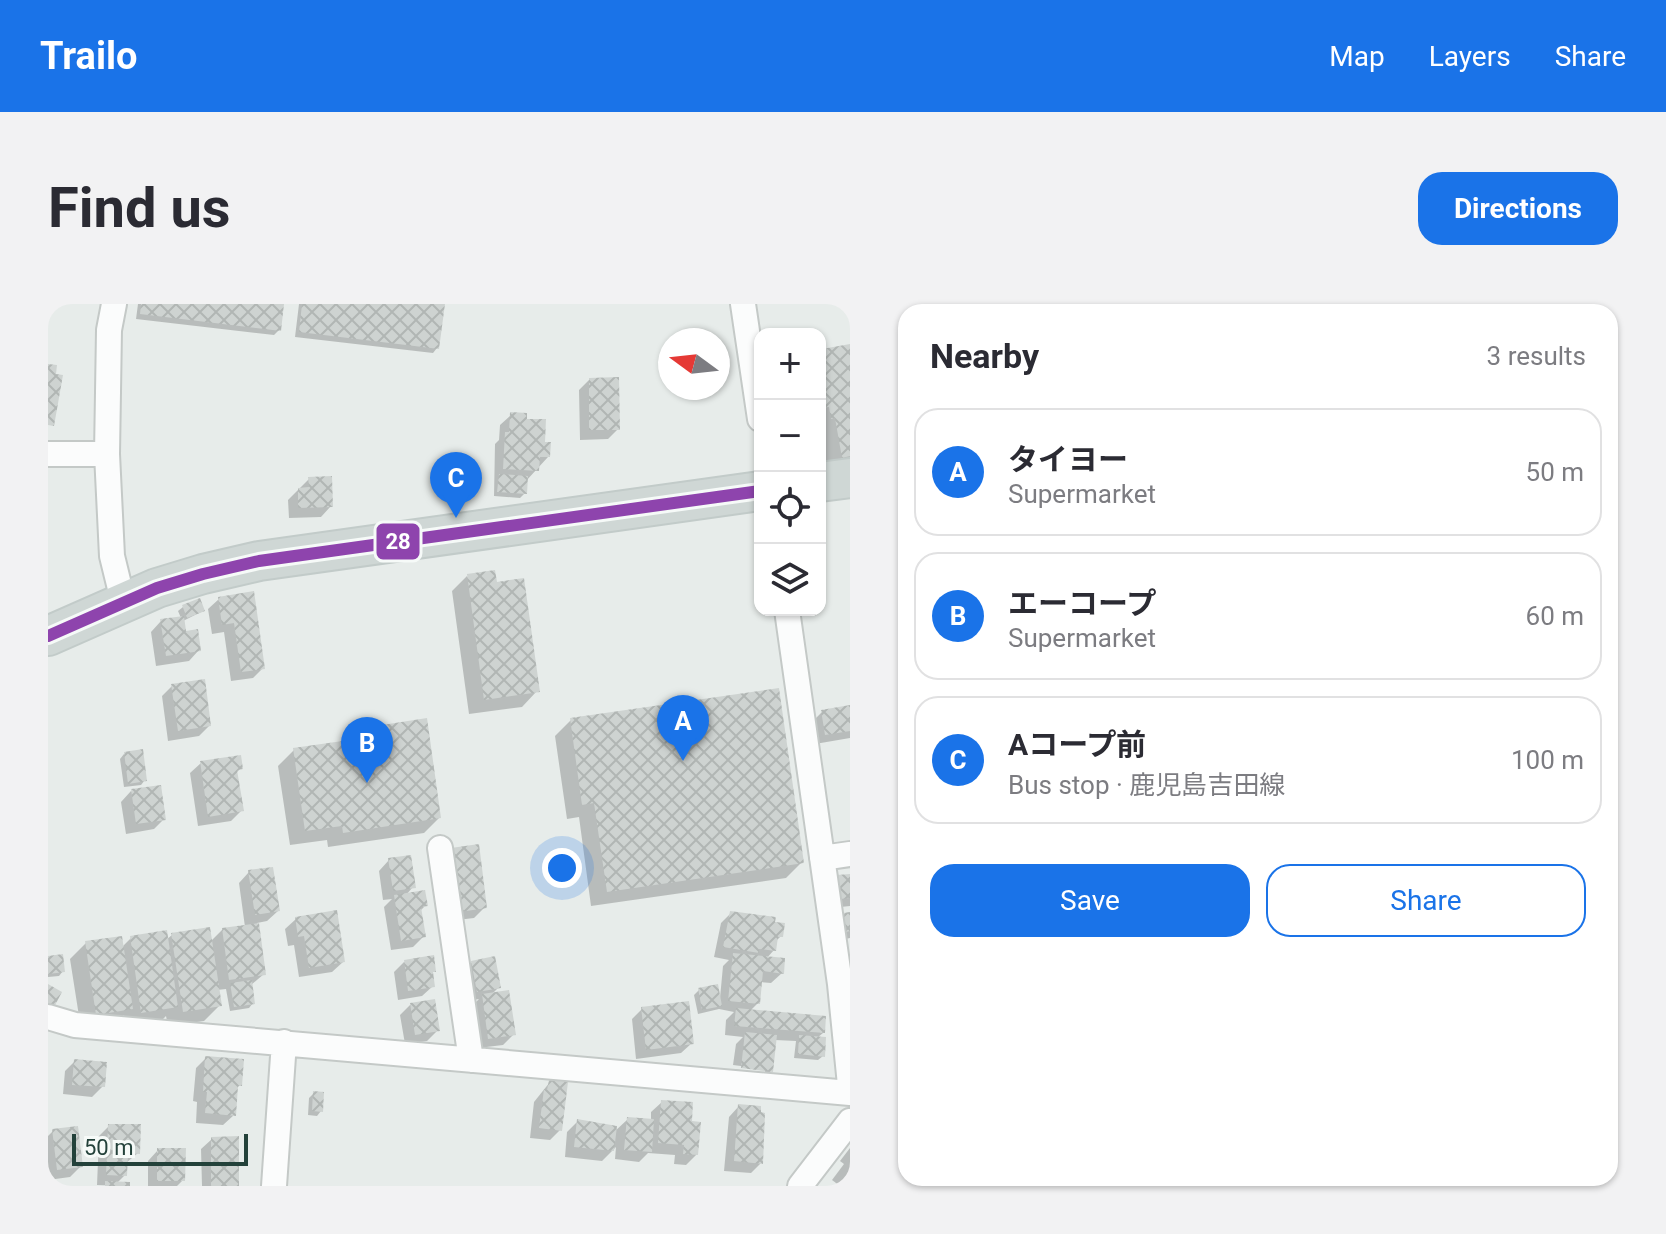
<!DOCTYPE html>
<meta charset="utf-8">
<style>
body{margin:0;font-family:Roboto,"Noto Sans JP",sans-serif;background:#f2f2f3;color:#2b2b33}
.controls{position:absolute;right:24px;top:24px;display:grid;overflow:hidden;border-radius:16px;box-shadow:0 2px 6px #0004}
.controls button{width:72px;height:72px;display:grid;place-items:center;padding:0;border:0;border-bottom:2px solid #e1e1e2;background:#fff;color:#2b2b33;font:40px sans-serif}
.compass{position:absolute;left:610px;top:24px;width:72px;height:72px;border-radius:50%;background:#fff;box-shadow:0 2px 6px #0004;rotate:285deg}
.scale{position:absolute;left:24px;bottom:20px;width:176px;box-sizing:border-box;padding-left:8px;border:4px solid #23413a;border-top:0;font-size:22px;line-height:28px;white-space:nowrap;color:#23413a;-webkit-text-stroke:6px #f6faf8;paint-order:stroke}
.you{position:absolute;left:514px;top:564px;width:28px;height:28px;margin:-20px;border:6px solid #fff;border-radius:50%;background:#1a73e8;box-shadow:0 0 0 12px #1a73e833}
.badge{display:grid;place-items:center;width:52px;height:52px;border-radius:50%;background:#1a73e8;color:#fff;font-size:26px;font-weight:700}
.pin{position:absolute;translate:-50% -66px;filter:drop-shadow(0 2px 4px #0008)}
.pin::after{content:'';position:absolute;top:42px;width:28px;height:24px;background:inherit;clip-path:polygon(0 0,100% 0,50% 100%)}
.list{margin:0;padding:0;list-style:none}
h2{display:flex;justify-content:space-between;align-items:center;height:104px;margin:0;padding:0 32px;font-size:34px}
h2 small{font-size:26px;font-weight:400;color:#7c7c81}
.list li{display:grid;grid-template-columns:52px 1fr auto;gap:24px;align-items:center;box-sizing:border-box;height:128px;margin:0 16px 16px;padding:0 16px;border:2px solid #e1e1e2;border-radius:24px}
.list b{display:block;font-size:30px;white-space:nowrap}
.list p{margin:0;font-size:26px;white-space:nowrap;color:#7c7c81}
.list em{font-size:26px;font-style:normal;color:#7c7c81}
.actions{display:flex;gap:16px;padding:24px 32px}
.actions a{flex:1;padding:18px 0;border:2px solid #1a73e8;border-radius:24px;text-align:center;font-size:28px;color:#1a73e8}
.actions .main{background:#1a73e8;color:#fff}
.icon{flex:none;width:44px;height:44px;fill:none;stroke:currentColor;stroke-width:2;stroke-linecap:round;stroke-linejoin:round}
.map{position:relative;flex:none;width:802px;height:882px;overflow:hidden;border-radius:24px}
header{display:flex;align-items:center;gap:48px;box-sizing:border-box;height:112px;padding:0 40px;background:#1a73e8;color:#fff}
header strong{font-size:38px}
nav{display:flex;gap:44px;margin-inline-start:auto;font-size:28px}
.intro{display:flex;align-items:center;justify-content:space-between;box-sizing:border-box;height:192px;padding:0 48px}
h1{margin:0;font-size:56px}
.button{padding:20px 36px;border-radius:24px;background:#1a73e8;color:#fff;font-size:28px;font-weight:700}
main{display:flex;gap:48px;padding:0 48px}
aside{flex:1;background:#fff;border-radius:24px;box-shadow:0 2px 6px #0004}
.map>svg:first-child{display:block}
</style>
<header>
<strong>Trailo</strong>
<nav><a>Map</a><a>Layers</a><a>Share</a></nav>
</header>
<div class="intro"><h1>Find us</h1><a class="button">Directions</a></div>
<main>
<div class="map">
<svg width="802" height="882" viewBox="0 0 802 882">
<defs>
<pattern id="building-cross-hatch" width="8" height="8" patternUnits="userSpaceOnUse" patternTransform="scale(2)"><rect width="8" height="8" fill="#ced3d1"/><path d="M0 0l8 8M0 8l8-8" fill="none" stroke="#b1b6b4"/></pattern>
</defs>
<rect width="100%" height="100%" fill="#e7ecea"/>
<path fill="#0003" d="M90,0H234L231,26L226,31L88,15Z
M251,0H395L389,44L385,49L247,33Z
M802,42V164L779,168L772,130V50L775,47Z
M541,76L570,125L560,135L532,136L531,86Z
M463,111L495,140L500,153L478,177L477,189L472,194L446,192L447,140L451,136L452,121Z
M261,175L283,202L273,213L241,214L240,196Z
M419,272L489,387L474,403L421,410L404,287Z
M171,295L215,364L205,374L183,377L176,328L164,330L160,305Z
M135,303L155,307L135,317L137,329L151,346L141,357L108,362L103,328L113,317L133,314L130,307Z
M124,382L161,422L151,432L120,437L114,392Z
M802,403V434L767,440L764,418L774,408Z
M523,416L754,558L738,574L543,602L531,513L519,515L507,432Z
M316,425L391,514L376,529L280,543L279,536L242,541L230,462L246,446L304,437Z
M76,450L97,476L93,481L76,483L72,455Z
M153,459L193,464L188,469L193,507L183,517L150,522L142,469Z
M83,487L116,515L106,525L78,530L73,498Z
M341,556L365,583L358,591L377,602L372,607L376,632L365,643L343,646L336,603L344,595L335,596L331,567Z
M393,556L437,603L426,614L401,617Z
M201,568L230,607L219,617L209,619L216,670L203,681L205,699L201,704L182,707L178,685L169,686L172,701L156,717L120,722L118,712L112,718L78,723L76,711L67,720L33,725L22,655L38,639L74,643L83,634L118,636L124,631L162,638L174,626L197,623L191,579Z
M802,572V602L783,604L780,583L790,573Z
M683,609L725,619L733,632L727,638L726,646L718,655L734,669L723,679L712,678L710,699L702,707L775,729L769,734L775,752L770,756L746,754L748,737L727,736L723,767L713,777L684,774L685,765L717,769V765L685,761L688,740L695,733L677,731L678,716L686,708L671,705L650,710L646,691L651,686L672,694L675,662L681,656L666,653L673,619Z
M802,610V634L788,637L785,621L796,611Z
M248,615L295,658L284,668L251,673L246,641L240,642L237,625Z
M0,654L15,667L11,672L0,673Z
M356,658L386,667L383,670L385,682L374,692L350,696L346,668Z
M424,658L451,683L443,691L466,730L455,741L430,744L424,702L431,695L419,697L414,669Z
M363,700L390,726L379,737L357,740L352,711Z
M594,705L644,739L633,749L588,755L584,715Z
M158,754L192,781L188,785L186,811L175,821L148,819L149,798L145,797L148,764Z
M27,757L55,782L44,793L15,790L17,767Z
M502,778L512,826L502,836L482,834L486,798Z
M266,789L273,807L269,812L260,811L261,794Z
M614,798L649,850L638,861L626,860L627,851L600,849L591,858L567,855L568,843L554,857L517,853L519,828L530,817L566,828L580,815L603,817V808Z
M691,802L713,859L703,869L676,867L681,813Z
M61,822L90,849L78,859L77,871L69,879L80,882L49,881L51,832Z
M5,827L33,862L22,873L0,876V832Z
M164,835L189,882H154L153,845Z
M802,844V882H792L784,876L796,860L792,857Z
M110,846L135,876L129,882H100V857Z"/>
<path fill="url(#building-cross-hatch)" d="M93,0H236L233,27L92,10Z
M254,0H397L391,45L251,28Z
M802,40V152L794,154L787,114L783,115L781,103L772,104V56L776,55L774,45Z
M0,60L9,61L8,70L15,71L6,122L0,121Z
M571,73L572,126H541V74Z
M462,108L479,109V115H498L497,138H503L502,153H492L491,167L455,165L457,128H461Z
M451,170L480,172L479,190L449,188Z
M284,172L285,203L250,204V184L261,183L260,173Z
M447,266L449,278L476,274L492,388L436,396L419,270Z
M206,287L217,365L193,368L186,319L174,321L170,293Z
M152,294L157,307L139,314L134,301Z
M136,312L138,327L150,325L153,347L118,352L112,315Z
M157,375L163,422L130,427L123,380Z
M731,384L756,559L559,588L546,499L534,501L522,414Z
M802,401V427L777,431L773,406Z
M379,414L393,514L295,529L294,522L257,527L245,444L316,434L315,424Z
M95,445L99,477L80,480L76,448Z
M193,451L195,465L189,466L196,507L160,513L152,457Z
M113,481L118,516L88,520L83,485Z
M431,540L439,604L411,608L403,544Z
M363,551L368,584L345,587L340,554Z
M225,563L232,607L207,611L200,566Z
M802,570V594L792,595L789,571Z
M377,586L380,602L373,603L378,633L353,637L346,591Z
M289,606L297,658L261,664L256,632L250,633L247,613Z
M682,607L728,613L727,618L737,619L735,633H730L728,647L711,645V649L675,643Z
M802,608V627L798,628L795,609Z
M211,619L218,671L181,676L174,624Z
M162,623L174,702L135,708L123,629Z
M119,626L130,703L93,709L82,632Z
M74,632L85,705L48,711L37,637Z
M685,649L737,654L736,670L715,667L712,700L680,697Z
M15,650L17,668L0,670V652Z
M386,651L388,668H385L387,683L360,687L356,656Z
M447,652L453,684L429,688L423,657Z
M204,676L207,700L186,703L182,679Z
M0,680L14,688L5,705L0,702Z
M670,680L674,702L654,706L650,684Z
M461,686L468,731L440,735L434,690Z
M387,695L392,727L367,731L362,699Z
M641,697L646,740L598,746L593,703Z
M688,704L778,712L777,729L686,722Z
M697,728L729,731L725,768L693,764Z
M751,731L778,733L777,753L750,750Z
M157,752L196,755L194,782H190L188,812L157,809L159,788H155Z
M26,755L59,758L57,783L24,781Z
M501,776L520,778L514,827L491,824L496,785L499,786Z
M265,787L276,788L275,808L264,807Z
M613,796L645,798L644,817L653,818L650,851L635,850L636,841L610,839Z
M690,800L713,802V808L717,809L715,860L686,857Z
M579,813L606,815L604,848L576,846Z
M529,815L569,822L566,847L526,843Z
M60,820H93L92,850L80,849L79,872L58,871Z
M30,822L35,863L9,866L4,825Z
M191,832V882H163V833Z
M109,844H138L137,877H109Z
M57,877L82,878V882H57Z"/>
<g fill="none" stroke-linecap="round" stroke-linejoin="round">
<defs>
<path id="street" d="M66,0L61,26L59,150L64,252L75,297
M695,0L712,115
M0,150H59
M739,306L792,680L802,781
M392,544L423,756
M774,554L802,550
M0,713L27,721L802,789
M226,882L236,738
M752,882L802,817"/>
<path id="primary" d="M772,178L802,174
M0,332L109,284L155,270L211,257L712,187"/>
</defs>
<use href="#street" stroke="#c4c9c7" stroke-width="28"/>
<use href="#primary" stroke="#c2cbc9" stroke-width="42"/>
<use href="#street" stroke="#fbfcfc" stroke-width="24"/>
<use href="#primary" stroke="#cfd7d5" stroke-width="38"/>
<defs>
<path id="bus-1" d="M0,332L109,284L155,270L211,257L712,187"/>
</defs>
<use href="#bus-1" stroke="#f6faf8" stroke-width="18"/>
<use href="#bus-1" stroke="#8e44ad" stroke-width="12"/>
</g>
<rect stroke="#f6faf8" stroke-width="3" x="327" y="218" width="46" height="39" rx="8" fill="#8e44ad"/>
<g font-size="22" text-anchor="middle" font-weight="bold" fill="#fff">
<text x="350" y="245">28</text>
</g>
</svg>
<div class="controls">
<button>+</button>
<button>−</button>
<button><svg class="icon" aria-label="locate" viewBox="0 0 24 24"><circle cx="12" cy="12" r="6"/><path d="M12 2v4M12 18v4M2 12h4M18 12h4"/></svg></button>
<button><svg class="icon" aria-label="layers" viewBox="0 0 24 24"><path d="M12 4l9 5-9 5-9-5zM3 14l9 5 9-5"/></svg></button>
</div>
<svg class="compass" viewBox="-18 -18 36 36"><path d="M0-13l5 13h-10z" fill="#e53935"/><path d="M0 13l5-13h-10z" fill="#7c7c81"/></svg>
<div class="scale">50 m</div>
<div class="you"></div>
<div class="pin badge" style="left:635px;top:457px">A</div>
<div class="pin badge" style="left:319px;top:479px">B</div>
<div class="pin badge" style="left:408px;top:214px">C</div>
</div>
<aside>
<h2>Nearby<small>3 results</small></h2>
<ul class="list">
<li><span class="badge">A</span><div><b>タイヨー</b><p>Supermarket</p></div><em>50 m</em></li>
<li><span class="badge">B</span><div><b>エーコープ</b><p>Supermarket</p></div><em>60 m</em></li>
<li><span class="badge">C</span><div><b>Aコープ前</b><p>Bus stop · 鹿児島吉田線</p></div><em>100 m</em></li>
</ul>
<div class="actions"><a class="main">Save</a><a>Share</a></div>
</aside>
</main>
